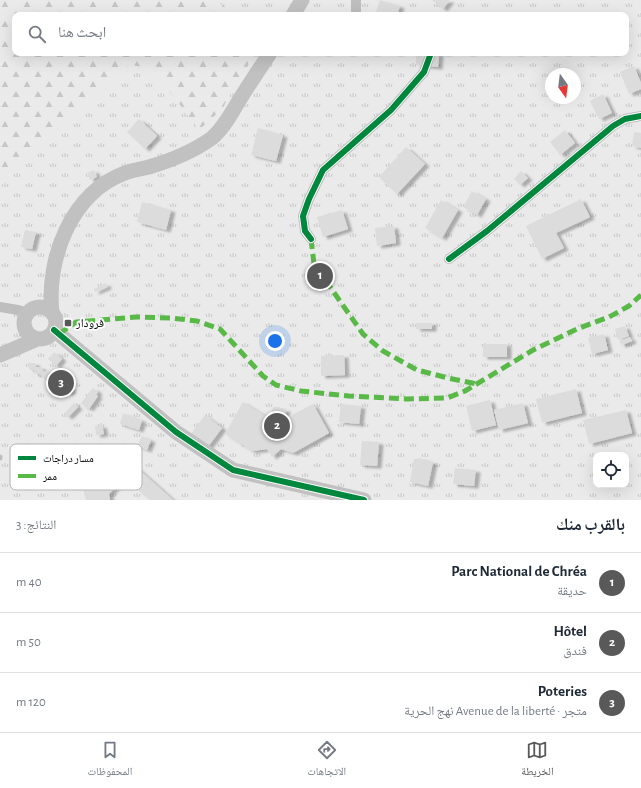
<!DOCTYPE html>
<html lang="ar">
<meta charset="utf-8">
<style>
body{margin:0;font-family:"Alegreya Sans","Noto Naskh Arabic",sans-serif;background:#f2f2f3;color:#1f2937;direction:rtl}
.controls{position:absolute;right:12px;bottom:12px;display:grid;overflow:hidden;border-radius:8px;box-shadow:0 4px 16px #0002}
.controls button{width:36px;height:36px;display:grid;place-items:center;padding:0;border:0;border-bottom:1px solid #e0e1e3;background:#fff;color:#1f2937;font:20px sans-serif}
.compass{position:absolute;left:545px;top:68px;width:36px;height:36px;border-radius:50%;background:#fff;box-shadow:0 4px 16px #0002;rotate:166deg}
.you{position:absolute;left:275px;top:341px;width:14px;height:14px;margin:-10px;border:3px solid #fff;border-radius:50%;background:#1a73e8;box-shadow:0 0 0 6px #1a73e833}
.badge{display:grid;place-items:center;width:26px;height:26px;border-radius:50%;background:#595959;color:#fff;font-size:13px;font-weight:700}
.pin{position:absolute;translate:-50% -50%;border:2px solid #fff;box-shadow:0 1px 4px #0006}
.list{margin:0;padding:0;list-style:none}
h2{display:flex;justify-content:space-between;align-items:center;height:52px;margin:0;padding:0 16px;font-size:17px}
h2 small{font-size:13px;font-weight:400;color:#747a83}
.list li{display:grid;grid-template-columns:26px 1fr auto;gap:12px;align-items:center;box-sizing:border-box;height:60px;padding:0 16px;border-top:1px solid #e0e1e3}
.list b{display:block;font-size:15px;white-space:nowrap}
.list p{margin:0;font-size:13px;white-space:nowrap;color:#747a83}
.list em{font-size:13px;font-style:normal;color:#747a83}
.icon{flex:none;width:22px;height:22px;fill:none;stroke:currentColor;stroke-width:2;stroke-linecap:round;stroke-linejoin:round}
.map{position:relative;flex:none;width:641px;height:500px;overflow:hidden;direction:ltr}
.search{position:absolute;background:#fff;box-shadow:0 4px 16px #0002;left:12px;right:12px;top:12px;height:44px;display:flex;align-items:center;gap:10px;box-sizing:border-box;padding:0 14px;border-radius:8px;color:#747a83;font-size:15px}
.sheet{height:232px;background:#fff}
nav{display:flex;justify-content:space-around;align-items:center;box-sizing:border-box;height:56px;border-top:1px solid #e0e1e3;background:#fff;font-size:11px;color:#747a83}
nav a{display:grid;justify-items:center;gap:2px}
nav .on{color:#595959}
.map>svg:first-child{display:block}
</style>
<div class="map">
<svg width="641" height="500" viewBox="0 0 641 500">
<defs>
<pattern id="grass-tufts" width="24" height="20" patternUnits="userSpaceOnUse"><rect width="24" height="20" fill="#eaeaea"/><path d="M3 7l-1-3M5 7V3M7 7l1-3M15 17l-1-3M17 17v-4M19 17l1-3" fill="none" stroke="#c7c7c7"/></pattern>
<pattern id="forest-firs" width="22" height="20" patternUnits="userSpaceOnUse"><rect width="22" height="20" fill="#eaeaea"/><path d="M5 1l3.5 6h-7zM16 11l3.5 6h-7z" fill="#c7c7c7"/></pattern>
<filter id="shadow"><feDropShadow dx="4.5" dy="2.5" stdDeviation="1" flood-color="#0004"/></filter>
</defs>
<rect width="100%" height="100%" fill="#fff"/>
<path fill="url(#grass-tufts)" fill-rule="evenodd" d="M0,0H641V500H0ZM15,15H626V53H15ZM551,74H575V98H551ZM596,455H626V485H596Z"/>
<path fill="url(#forest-firs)" d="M0,0H211L243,15H15V53H254L222,109L199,130L152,68L129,65L0,186Z"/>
<path fill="#dcdcdc" filter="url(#shadow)" d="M380,0L400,6L397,15H375Z
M432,0H450L443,9Z
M416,53H439L438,67L416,65Z
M634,66L641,83V89L629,94L620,72Z
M603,94L612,113L599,119L590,101Z
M139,119L157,136L145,149L127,132Z
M258,128L283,135L276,161L251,155Z
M565,130L575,143L560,155L550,142Z
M634,132L641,133V148L632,146Z
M406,147L425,164L397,194L379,177Z
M94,170L97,177L90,180L87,173Z
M521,171L528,178L520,185L514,179Z
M472,191L486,199L477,215L463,207Z
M581,199L590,217L556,233L564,248L542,259L526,226Z
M441,200L458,210L442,238L425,228Z
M142,202L171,210L166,230L137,222Z
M342,210L348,229L323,237L317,217Z
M394,226L396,243L377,246L375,228Z
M25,230L36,232L32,249L21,247Z
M106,283L107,287L95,292L94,289Z
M416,323H432V329H416Z
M625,326L629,336L618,340L615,329Z
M604,334L608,350L592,354L588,338Z
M630,337L632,341L621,345L619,341Z
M483,344H507V357H483Z
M54,352L62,359L56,366L48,359Z
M344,355L345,375L321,376V356Z
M30,363H35L36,367H41L43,371H47L49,375L46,379L43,378L40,374H36L34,370H30L28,366Z
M53,378H57L59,382H64L66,386H70L72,390L69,393H66L63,389H59L57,385H53L51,381Z
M93,388L98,392L96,395L98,396L89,409L87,407L86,408L81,403Z
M576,389L582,413L542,423L536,399Z
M490,400L496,425L472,431L466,406Z
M243,402L270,419L273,407H280V409H286L284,419L313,404L329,433L293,453L281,449L272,457L267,449L252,451L225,434Z
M74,403L78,407L68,417L64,414Z
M523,403L528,423L499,430L494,410Z
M341,404L361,406L359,424L339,422Z
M626,410L632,433L589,444L583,420Z
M123,413L142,420L139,430L120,424Z
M205,415L222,428L207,448L190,435Z
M102,425L104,434L96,435L95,426Z
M142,436L151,440L147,450L137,446Z
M362,441L379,442L377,466L360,465Z
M126,458L173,500H150L124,478L109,494L110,500H86L82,485L105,480Z
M418,458L428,460V461L433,462L428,486L410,482L414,459H418Z
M455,468L476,470L474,486L453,484Z"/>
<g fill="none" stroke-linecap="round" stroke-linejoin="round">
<path stroke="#bebebe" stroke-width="5" d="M0,457V458"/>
<path stroke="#bebebe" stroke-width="10" d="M356,15V0
M311,239L305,231L303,216L309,199L323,170L391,110L424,72L431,53
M449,259L487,231L613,126L625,119L641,116
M0,307L18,310L27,313"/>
<path stroke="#c1c1c1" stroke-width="15" d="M293,15L302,0
M24 323a16 16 0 1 1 32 0a16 16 0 1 1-32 0Z
M52,313C46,259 71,193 125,173C133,170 141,169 149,167C169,161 194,151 212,138C224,128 232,112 240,99C250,83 260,68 270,53
M54,330L176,432L233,470L364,500
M0,355L37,339"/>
<path stroke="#58b947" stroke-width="5" stroke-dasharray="10 5" stroke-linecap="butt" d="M311,239L314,264L363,334L383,351L417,370L448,378L477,384
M59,334L76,322L137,317L171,318L197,321L220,329L263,376L276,385L301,391L349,396L407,399L447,398L465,391L533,350L577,329L609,317L629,306L641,295"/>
<defs>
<path id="cycleway" d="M311,239L305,231L303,216L309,199L323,170L391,110L424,72L431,53
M449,259L487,231L613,126L625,119L641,116
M54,330L176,432L233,470L364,500"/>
</defs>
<use href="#cycleway" stroke="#fff" stroke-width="8"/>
<use href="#cycleway" stroke="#00873e" stroke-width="6"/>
</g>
<rect fill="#595959" stroke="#fff" stroke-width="1.5" x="64" y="319" width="8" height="8" rx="2"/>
<g text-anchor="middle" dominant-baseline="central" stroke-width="3.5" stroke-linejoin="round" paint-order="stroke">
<g font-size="12" fill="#000" stroke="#fff" text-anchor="start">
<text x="76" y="323">فرودار</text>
</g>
</g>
<rect x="10" y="444" width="132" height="46" rx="6" fill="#fff" stroke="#b2b2b2" stroke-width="1"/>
<rect x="18" y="456" width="18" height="4" fill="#00873e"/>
<rect x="18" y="474" width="18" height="4" fill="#58b947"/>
<g font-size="11" fill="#000">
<text x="43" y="462">مسار دراجات</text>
<text x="43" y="480">ممر</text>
</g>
</svg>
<div class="controls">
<button><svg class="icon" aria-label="locate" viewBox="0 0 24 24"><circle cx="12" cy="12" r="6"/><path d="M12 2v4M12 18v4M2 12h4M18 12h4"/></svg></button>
</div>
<svg class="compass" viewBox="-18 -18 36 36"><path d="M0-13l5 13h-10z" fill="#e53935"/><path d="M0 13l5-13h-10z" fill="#747a83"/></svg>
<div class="you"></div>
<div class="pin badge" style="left:320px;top:276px">1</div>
<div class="pin badge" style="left:277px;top:426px">2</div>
<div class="pin badge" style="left:61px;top:383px">3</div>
<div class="search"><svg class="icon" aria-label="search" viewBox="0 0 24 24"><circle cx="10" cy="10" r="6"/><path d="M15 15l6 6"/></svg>ابحث هنا</div>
</div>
<section class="sheet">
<h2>بالقرب منك<small>النتائج: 3</small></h2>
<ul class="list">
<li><span class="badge">1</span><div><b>Parc National de Chréa</b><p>حديقة</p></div><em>40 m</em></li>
<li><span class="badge">2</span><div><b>Hôtel</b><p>فندق</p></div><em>50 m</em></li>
<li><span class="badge">3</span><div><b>Poteries</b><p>متجر · Avenue de la liberté نهج الحرية</p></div><em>120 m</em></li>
</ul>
</section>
<nav>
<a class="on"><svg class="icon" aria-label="map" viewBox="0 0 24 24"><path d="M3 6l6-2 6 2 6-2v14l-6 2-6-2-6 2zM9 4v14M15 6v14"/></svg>الخريطة</a>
<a><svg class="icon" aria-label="directions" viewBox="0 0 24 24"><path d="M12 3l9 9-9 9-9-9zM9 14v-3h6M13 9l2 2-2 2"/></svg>الاتجاهات</a>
<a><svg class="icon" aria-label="saved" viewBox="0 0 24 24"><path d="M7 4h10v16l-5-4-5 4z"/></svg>المحفوظات</a>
</nav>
